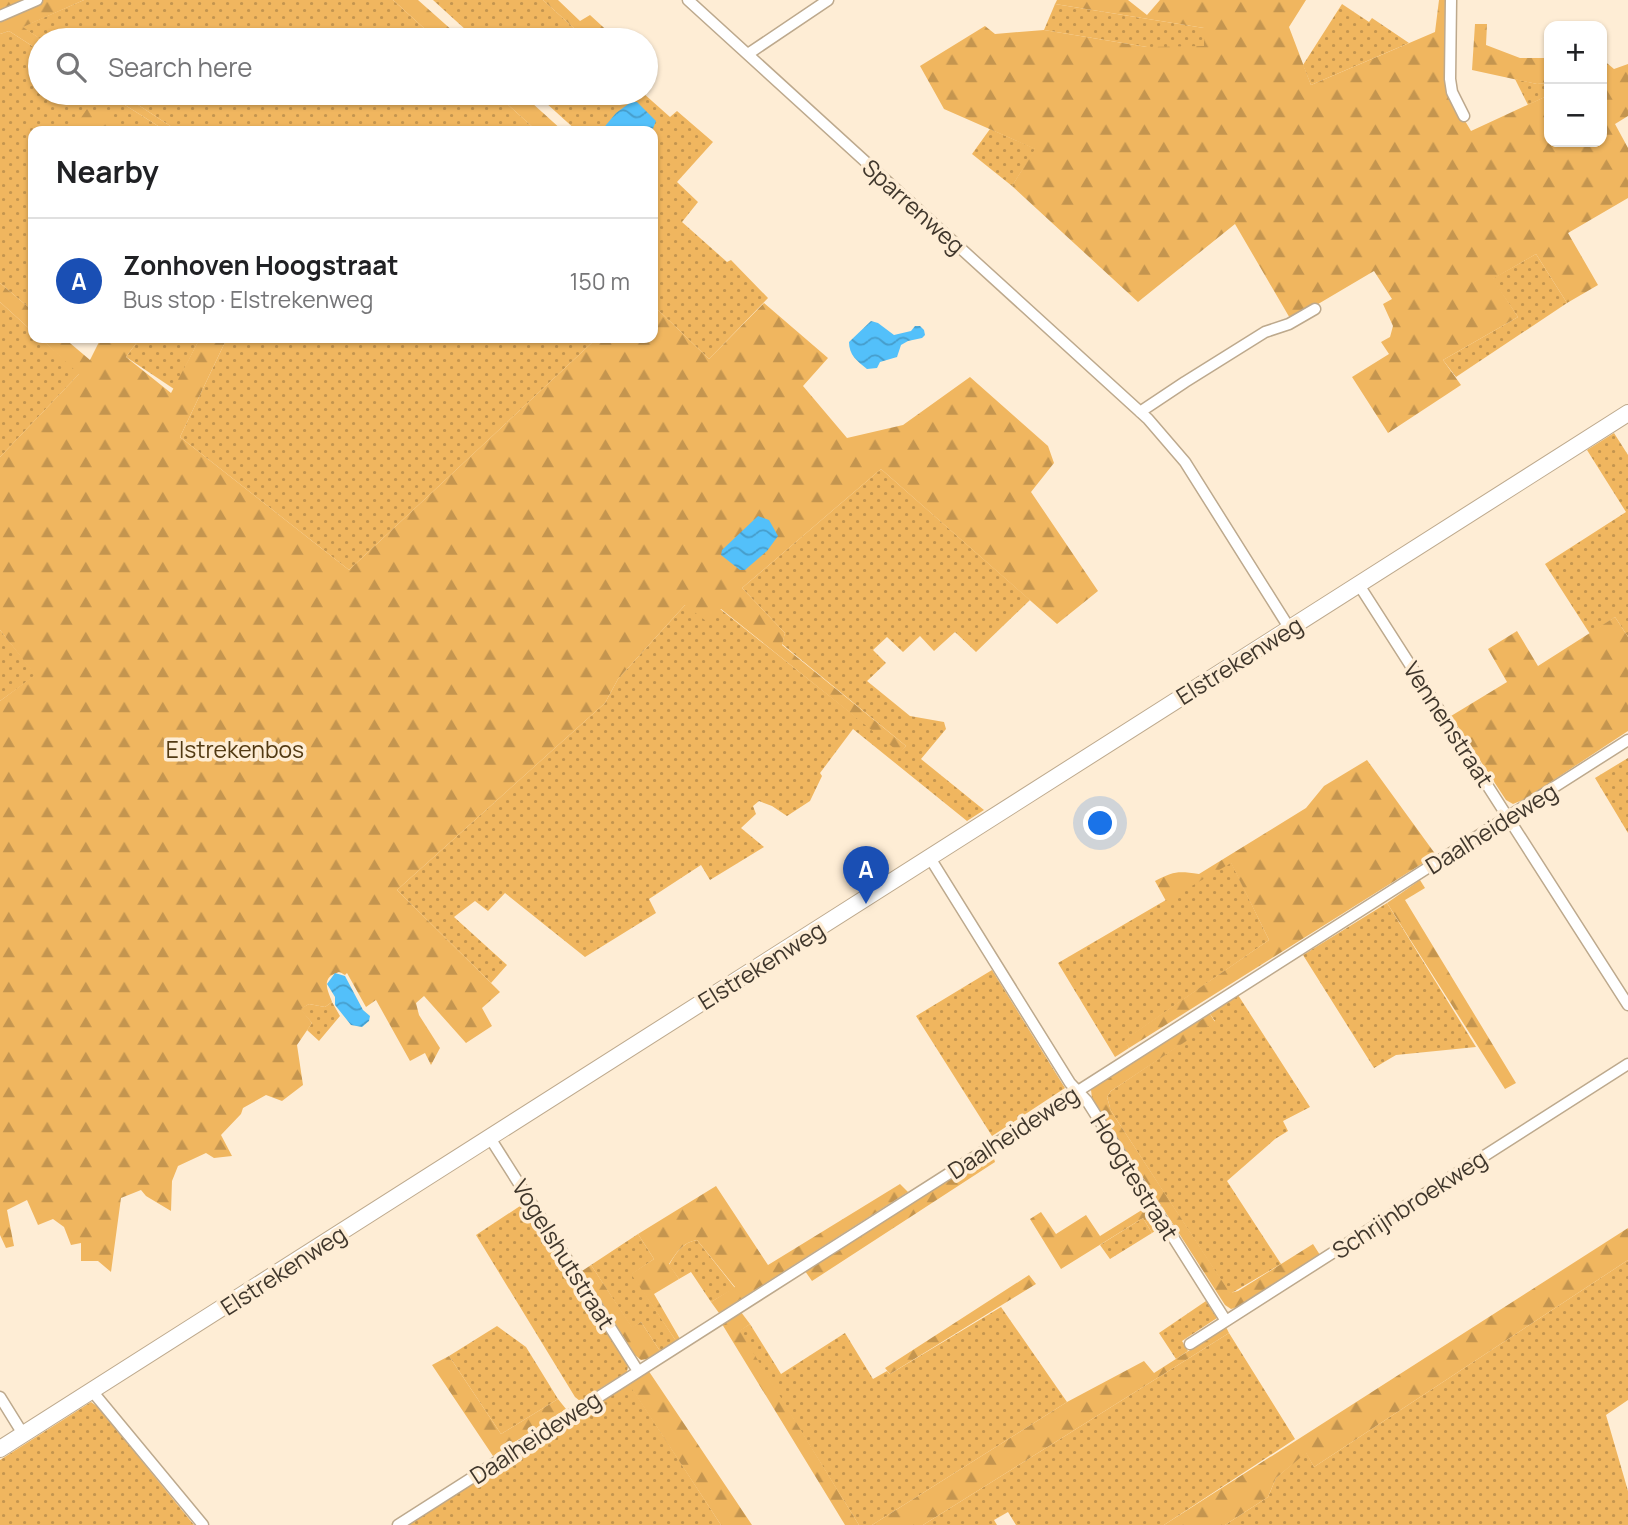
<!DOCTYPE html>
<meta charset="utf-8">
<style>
body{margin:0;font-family:Manrope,sans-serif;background:#f6f6f6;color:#202124}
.controls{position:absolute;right:21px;top:21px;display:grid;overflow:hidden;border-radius:14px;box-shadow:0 2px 5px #0004}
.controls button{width:63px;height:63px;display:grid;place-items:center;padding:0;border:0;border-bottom:2px solid #e0e0e0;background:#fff;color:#202124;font:35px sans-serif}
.you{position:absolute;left:1101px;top:824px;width:24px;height:24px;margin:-18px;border:5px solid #fff;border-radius:50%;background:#1a73e8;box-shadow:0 0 0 10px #1a73e833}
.badge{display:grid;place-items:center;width:46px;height:46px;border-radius:50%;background:#543bb3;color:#fff;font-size:23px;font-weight:700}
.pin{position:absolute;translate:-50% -58px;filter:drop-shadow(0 2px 4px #0008)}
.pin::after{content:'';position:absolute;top:37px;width:24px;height:21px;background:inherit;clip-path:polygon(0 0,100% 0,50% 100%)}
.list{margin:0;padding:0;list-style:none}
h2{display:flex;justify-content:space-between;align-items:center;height:91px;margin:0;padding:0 28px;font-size:30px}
h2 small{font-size:23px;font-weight:400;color:#757577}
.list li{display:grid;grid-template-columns:46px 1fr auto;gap:21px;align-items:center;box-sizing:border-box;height:126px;padding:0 28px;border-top:2px solid #e0e0e0}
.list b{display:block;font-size:26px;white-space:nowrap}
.list p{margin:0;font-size:23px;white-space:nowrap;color:#757577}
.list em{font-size:23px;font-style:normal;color:#757577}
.icon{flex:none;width:38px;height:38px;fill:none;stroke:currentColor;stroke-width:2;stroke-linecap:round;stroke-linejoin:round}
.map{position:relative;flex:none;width:1628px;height:1525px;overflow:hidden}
.search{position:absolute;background:#fff;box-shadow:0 2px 5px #0004;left:28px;top:28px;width:630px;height:77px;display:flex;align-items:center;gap:18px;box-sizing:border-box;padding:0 24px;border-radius:38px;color:#757577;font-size:26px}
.panel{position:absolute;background:#fff;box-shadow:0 2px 5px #0004;left:28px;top:126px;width:630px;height:217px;border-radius:14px}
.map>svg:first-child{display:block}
</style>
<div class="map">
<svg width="1628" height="1525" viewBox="0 0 1628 1525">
<defs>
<pattern id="grass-dots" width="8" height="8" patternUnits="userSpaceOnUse" patternTransform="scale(1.75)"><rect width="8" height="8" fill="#f0b65f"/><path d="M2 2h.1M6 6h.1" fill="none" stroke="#c4954f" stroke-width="1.8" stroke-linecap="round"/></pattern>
<pattern id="forest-firs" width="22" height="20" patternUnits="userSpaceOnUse" patternTransform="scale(1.75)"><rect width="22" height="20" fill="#f0b65f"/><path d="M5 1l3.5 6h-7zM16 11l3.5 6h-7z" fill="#c4954f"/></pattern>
<pattern id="water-waves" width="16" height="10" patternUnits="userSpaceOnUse" patternTransform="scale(1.75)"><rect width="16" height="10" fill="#53c0fa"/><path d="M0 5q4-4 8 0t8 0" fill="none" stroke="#469dcb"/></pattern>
</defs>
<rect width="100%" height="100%" fill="#feedd5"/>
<path fill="url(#grass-dots)" d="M84,0H393L437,40H42L22,27Z
M433,0H543L587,40H477Z
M1055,4L1204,28V47H1147L1044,30Z
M1342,4L1369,22L1372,18L1409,43L1311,85L1303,65Z
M9,31L40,51V93H106L166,131H33V311L0,283V34Z
M1515,79L1537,84L1549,83V95L1528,105Z
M120,93H495L537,131H178Z
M535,93H643L670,117L677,111L713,142L677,182L698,202L682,222L727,262L731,260L768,298L709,359L653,305V131H577Z
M990,129L1036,149L1012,186L972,154Z
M1536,254L1567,303L1456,377L1443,360L1518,317L1492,279Z
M0,302L33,332V338H40L80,373L0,457Z
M140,338H200L174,389L126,357Z
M227,338H597L349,570L180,437Z
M1614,433L1628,455V637L1615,617L1590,634L1545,564L1626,512L1587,450Z
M881,469L1030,600L976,652L955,632L934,651L920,636L903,652L887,637L873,650L886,663L867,681L910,716L944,722L946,729L921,759L984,810L967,821L853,729L820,773L822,776L810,801L787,816L772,806L759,801L753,806L756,814L741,828L764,847L710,880L701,865L649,899L656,913L585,957L505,893L488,911L475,901L454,917L507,965L491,983L397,890L605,703L618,679L685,605L720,609L900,752L906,746L782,644L785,633L742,588Z
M0,630L36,675L0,701Z
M1628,758V833L1595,778Z
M1231,862L1269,940L1125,1040L1129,1048L1115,1057L1058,963Z
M1387,903L1476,1047L1396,1055L1374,1068L1303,955Z
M992,970L1065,1088L992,1136L916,1016Z
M1238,995L1310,1107L1283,1121L1288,1131L1275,1139L1227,1181L1281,1264L1230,1294L1111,1111L1107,1097L1111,1091L1215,1021L1210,1014Z
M332,1002L340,1016L319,1041L307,1030L312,1023L300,1009L309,1004L325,1007Z
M526,1202L628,1366L627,1372L580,1401L575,1397L476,1235Z
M1143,1218L1152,1233L1110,1259L1100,1245Z
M638,1234L654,1259L632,1274L676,1341L660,1351L641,1322L632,1328L591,1265Z
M697,1240L735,1288L711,1302L691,1272L679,1279L669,1265C676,1253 683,1242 697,1240Z
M1628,1260V1400L1606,1415L1628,1491V1525H1225L1268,1497L1276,1478L1306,1452L1314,1467Z
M1206,1301L1217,1318L1182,1341L1188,1351L1176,1359L1159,1333Z
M1001,1307L1067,1402L872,1525H859L739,1331L750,1324L781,1374L845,1333L873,1379L887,1371L890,1374Z
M497,1326L526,1347L558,1399L501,1434L449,1356Z
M1229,1333L1295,1439L1164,1525H1016L1008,1512L994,1520L997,1525H923Z
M628,1382L721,1525H406Z
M91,1402L98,1407L194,1525H0V1460Z"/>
<path fill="url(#forest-firs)" d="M0,0H84L23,27L42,40L40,51L9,31L0,34Z
M393,0H418L463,40H437Z
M543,0H558L580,21L590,15L614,37L611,40H587Z
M1057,0H1128L1147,15L1160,0H1306L1289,27L1311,85L1435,32L1439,0H1449L1458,109L1471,131L1549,95V142H1602V59L1614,69L1628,64V116L1615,124L1628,148V198L1568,233L1598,285L1567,303L1536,254L1493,279L1518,317L1443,360L1461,385L1388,433L1352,377L1389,354L1381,342L1390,337L1393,326L1383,304L1392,299L1374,271L1291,320L1235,224L1138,302L1012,186L1035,149L944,109L920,66L985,26L995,34L1044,30L1147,47L1204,46V28L1055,4Z
M1475,24H1487L1486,45L1520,58H1549V83L1537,84L1472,70Z
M106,93H120L178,131H166Z
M495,93H521L563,131H537Z
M87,109L112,117L116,131H78L74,128Z
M0,283L33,311V332L0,302Z
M764,303L828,358L803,386L847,438L903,425L970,377L1048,446L1054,463L1031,492L1098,591L1057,624L881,469L742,588L785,633L782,645L906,746L900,753L721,609L706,621L685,605L618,679L605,703L397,890L500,992L482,1008L492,1026L466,1043L424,996L416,1003L419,1015L440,1048L431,1065L425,1053L410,1061L376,1000L366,1007L347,973L345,975C340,972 340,971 334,974C321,980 329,993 332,1002L325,1007L309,1004L301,1009L312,1023L297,1045L303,1085L282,1101L266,1095L243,1108L241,1114L221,1135L232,1156L214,1158L206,1153L178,1166L172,1181L171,1211L146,1196L141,1190L121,1198L111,1272L98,1261H81V1243L71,1245L64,1227L53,1219L38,1225L27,1200L7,1210L14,1246L6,1248L0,1235V701L35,675L0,630V457L79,374L40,338H64L90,360L101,338L110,343L115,338H140L126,357L171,393L200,338H227L180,437L349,570L597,338H653V305L709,359Z
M1615,617L1628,637V731L1525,799L1513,804L1506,800L1451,716L1507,682L1488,649L1517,631L1538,666Z
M1367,760L1436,855L1129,1048L1124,1040L1269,940L1231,863L1166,901L1155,881C1174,871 1178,871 1199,874L1306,808L1324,786Z
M1420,880L1425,888L1405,900L1516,1083L1505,1089L1387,903Z
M1210,1014L1215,1022L1111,1091L1107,1097L1111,1111L1230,1293L1238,1291L1313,1244L1320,1255L1238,1307L1231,1309L1225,1305L1092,1098L1091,1090L1095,1086Z
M992,1152L995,1162L812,1281L805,1271Z
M900,1184L908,1192L719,1313L711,1302L735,1287L697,1240C683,1242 676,1253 669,1264L679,1279L654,1294L680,1339L676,1341L631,1274L654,1259L638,1234L716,1186L768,1265Z
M1145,1208L1158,1229L1152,1233L1143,1218L1061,1269L1030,1219L1041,1212L1056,1234L1086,1215L1100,1236Z
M1628,1228V1260L1314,1467L1306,1453L1276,1478L1268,1497L1225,1525H1164Z
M591,1265L632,1327L641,1322L660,1351L647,1359L641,1360L635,1355L582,1271Z
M1029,1275L1036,1284L890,1374L885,1368Z
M741,1312L750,1324L740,1331L859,1525H845L722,1324Z
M1226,1327L1229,1333L923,1525H872L1067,1402L1144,1361L1154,1373Z
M449,1356L501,1434L558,1399L566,1409L493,1456L432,1365Z
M648,1370L752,1525H721L628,1383Z"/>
<path fill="url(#water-waves)" d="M631,102H637L656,121L652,131H601L616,113Z
M871,321L878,323L894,335L911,331L915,326H920L924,330L925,335L922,338L908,341L901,345L897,357L880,362L877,368L867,369C857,361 849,355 849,342Z
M758,516L769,520L778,536L767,551L745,570H740L721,555L722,550Z
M335,973L345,976L363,1010L370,1016L369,1021L362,1027L351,1025L335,1005V997L327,984Z"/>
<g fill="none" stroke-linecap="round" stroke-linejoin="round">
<defs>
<path id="street" d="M688,0L1148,419L1185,462L1290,629
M1451,0L1450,79L1452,92L1464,116
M0,16L37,0
M748,54L828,0
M1140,412L1185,382L1265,332L1289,324L1315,309
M1359,585L1628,1005
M930,858L1070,1083L1087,1101L1226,1321
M490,1138L638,1371
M1190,1344L1628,1064
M92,1391L203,1525
M0,1397L23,1434
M398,1525L1628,740"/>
<path id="secondary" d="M0,1449L1628,413"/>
</defs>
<use href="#street" stroke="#bda98d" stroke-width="13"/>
<use href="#secondary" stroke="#bda98d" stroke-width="18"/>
<use href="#street" stroke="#fff" stroke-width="10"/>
<use href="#secondary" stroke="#fff" stroke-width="16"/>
</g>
<g text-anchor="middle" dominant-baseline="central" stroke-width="7" stroke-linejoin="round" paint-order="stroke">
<g font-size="23" fill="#40372c" stroke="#feedd5">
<text transform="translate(914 206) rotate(42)">Sparrenweg</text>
<text transform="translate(1239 660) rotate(-32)">Elstrekenweg</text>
<text transform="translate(1449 724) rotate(57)">Vennenstraat</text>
<text transform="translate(1491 828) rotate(-32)">Daalheideweg</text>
<text transform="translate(761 965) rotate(-32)">Elstrekenweg</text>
<text transform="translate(1013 1132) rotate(-33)">Daalheideweg</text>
<text transform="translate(1135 1177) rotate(58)">Hoogtestraat</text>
<text transform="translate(1409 1204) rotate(-33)">Schrijnbroekweg</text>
<text transform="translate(564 1254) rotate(58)">Vogelshutstraat</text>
<text transform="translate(283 1270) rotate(-33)">Elstrekenweg</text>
<text transform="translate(535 1437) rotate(-33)">Daalheideweg</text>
</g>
<g font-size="23" fill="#523a13" stroke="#feedd5">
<text x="235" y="749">Elstrekenbos</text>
</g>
</g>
</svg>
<div class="controls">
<button>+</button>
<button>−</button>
</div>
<div class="you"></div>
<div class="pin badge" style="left:866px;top:904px;background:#1a4fb4">A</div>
<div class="search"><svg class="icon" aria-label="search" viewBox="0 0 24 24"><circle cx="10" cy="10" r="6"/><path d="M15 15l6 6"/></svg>Search here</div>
<section class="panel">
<h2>Nearby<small></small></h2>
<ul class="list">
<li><span class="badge" style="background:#1a4fb4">A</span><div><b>Zonhoven Hoogstraat</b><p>Bus stop · Elstrekenweg</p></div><em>150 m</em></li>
</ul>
</section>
</div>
